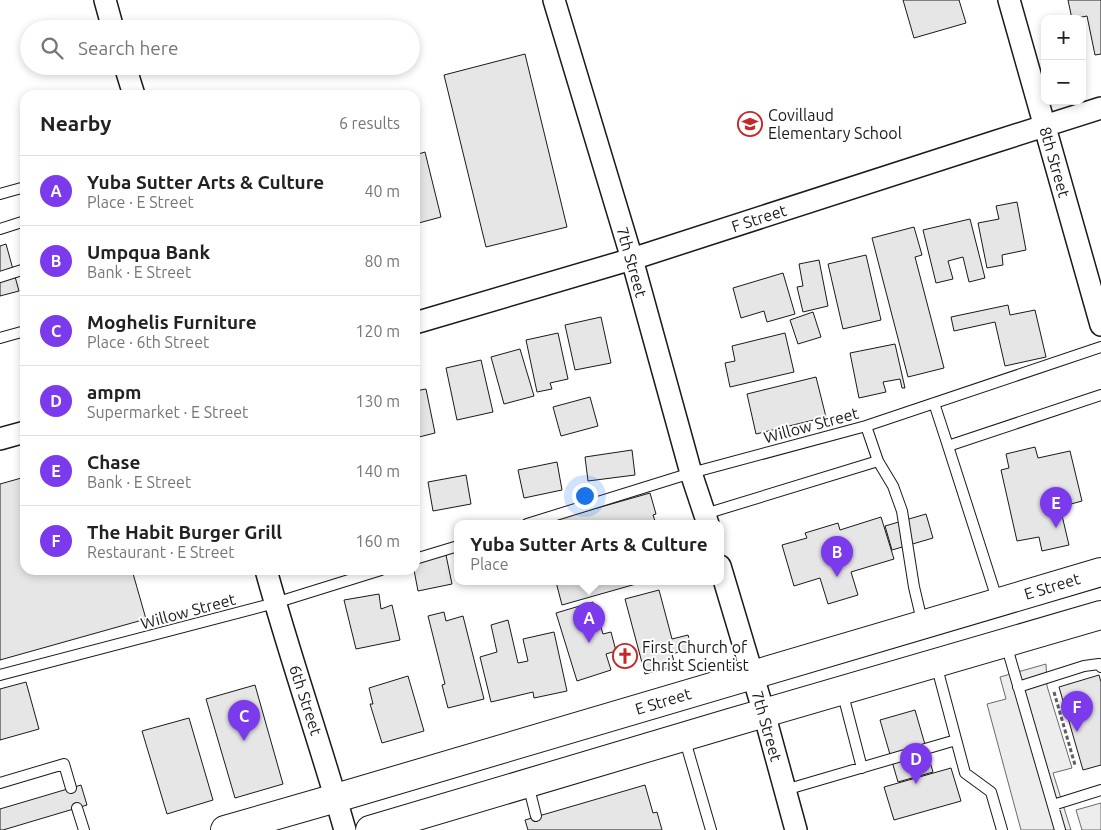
<!DOCTYPE html>
<meta charset="utf-8">
<style>
body{margin:0;font-family:Ubuntu,sans-serif;background:#f6f6f6;color:#222}
.controls{position:absolute;right:15px;top:15px;display:grid;overflow:hidden;border-radius:10px;box-shadow:0 2px 8px #0003}
.controls button{width:45px;height:45px;display:grid;place-items:center;padding:0;border:0;border-bottom:1px solid #e0e0e0;background:#fff;color:#222;font:25px sans-serif}
.you{position:absolute;left:584px;top:495px;width:18px;height:18px;margin:-12px;border:4px solid #fff;border-radius:50%;background:#1a73e8;box-shadow:0 0 0 8px #1a73e833}
.badge{display:grid;place-items:center;width:32px;height:32px;border-radius:50%;background:#7c3aed;color:#fff;font-size:16px;font-weight:700}
.pin{position:absolute;translate:-50% -41px;filter:drop-shadow(0 1px 2px #0008)}
.pin::after{content:'';position:absolute;top:26px;width:18px;height:15px;background:inherit;clip-path:polygon(0 0,100% 0,50% 100%)}
.popup{position:absolute;left:454px;top:520px;width:270px;height:65px;box-sizing:border-box;display:grid;place-content:center;border-radius:10px;background:#fff;filter:drop-shadow(0 1px 4px #0005);font-size:16px;white-space:nowrap;color:#767676}
.popup b{font-size:19px;color:#222}
.popup::after{content:'';position:absolute;left:50%;top:100%;margin-left:-10px;border:10px solid transparent;border-top-color:#fff}
.list{margin:0;padding:0;list-style:none}
h2{display:flex;justify-content:space-between;align-items:center;height:65px;margin:0;padding:0 20px;font-size:21px}
h2 small{font-size:16px;font-weight:400;color:#767676}
.list li{display:grid;grid-template-columns:32px 1fr auto;gap:15px;align-items:center;box-sizing:border-box;height:70px;padding:0 20px;border-top:1px solid #e0e0e0}
.list b{display:block;font-size:19px;white-space:nowrap}
.list p{margin:0;font-size:16px;white-space:nowrap;color:#767676}
.list em{font-size:16px;font-style:normal;color:#767676}
.icon{flex:none;width:28px;height:28px;fill:none;stroke:currentColor;stroke-width:2;stroke-linecap:round;stroke-linejoin:round}
.map{position:relative;flex:none;width:1101px;height:830px;overflow:hidden}
.search{position:absolute;background:#fff;box-shadow:0 2px 8px #0003;left:20px;top:20px;width:400px;height:55px;display:flex;align-items:center;gap:12px;box-sizing:border-box;padding:0 18px;border-radius:28px;color:#767676;font-size:19px}
.panel{position:absolute;background:#fff;box-shadow:0 2px 8px #0003;left:20px;top:90px;width:400px;height:485px;border-radius:15px}
.map>svg:first-child{display:block}
</style>
<div class="map">
<svg width="1101" height="830" viewBox="0 0 1101 830">
<rect width="100%" height="100%" fill="#fff"/>
<path fill="#ededed" stroke="#6a6a6a" d="M1046,664L1047,686L1072,768L1053,773L1071,830H1021L987,704L1006,699L1000,677Z
M1101,803V830H1082L1076,810Z"/>
<path fill="#e6e6e6" stroke="#1a1a1a" d="M903,0H959L966,23L914,38Z
M1068,0H1101V54L1095,55L1087,16L1072,19Z
M525,54L567,227L486,247L444,75Z
M425,152L441,217L415,224V155Z
M1017,202L1026,250L1002,255L1003,265L987,268L978,223L999,219L996,206Z
M970,219L985,278L969,282L963,257L948,261L953,279L936,283L923,230Z
M914,227L922,255L915,257L944,368L908,377L872,238Z
M6,244L19,291L0,296V246Z
M866,255L881,320L843,329L828,264Z
M819,260L828,306L803,312L797,287L803,286L799,264Z
M783,273L795,314L767,322L764,311L741,318L733,288Z
M1008,305L1010,315L1035,310L1046,357L1005,366L995,322L954,331L951,317Z
M813,312L821,337L798,344L790,320Z
M601,317L611,363L575,370L565,325Z
M558,333L568,379L550,383L552,389L537,392L526,340Z
M785,333L794,372L730,387L725,363L735,361L732,346Z
M895,344L905,388H902L900,379L883,382L886,392L859,398L850,353Z
M520,349L534,396L504,404L491,357Z
M481,360L493,412L457,420L446,368Z
M816,377L826,417L756,434L747,394Z
M426,389L435,433L415,438V391Z
M590,397L598,426L561,436L553,407Z
M1035,447L1038,458L1070,451L1082,501L1060,507L1069,545L1042,551L1039,537L1017,541L1001,470L1009,468L1006,454Z
M632,450L635,475L588,481L585,457Z
M557,462L562,490L524,498L518,470Z
M466,475L471,504L433,511L428,482Z
M25,477V570H132L146,619L0,660V484Z
M650,493L656,514L653,515L656,524H541Z
M926,514L933,538L892,550L885,526Z
M881,517L894,559L851,572L858,595L828,604L820,578L794,586L782,545L807,538L805,533L838,523L840,530Z
M446,555L452,584L418,591L414,570L415,562Z
M556,582H643L562,605Z
M659,590L672,639L688,635L692,648L672,654L675,666L645,674L625,599Z
M379,594L381,609L392,605L400,640L356,649L344,600Z
M593,602L603,634L611,632L616,651L606,654L611,670L577,681L556,613Z
M444,612L446,621L463,616L484,699L448,708L442,685L445,684L428,616Z
M508,620L518,663L528,661L523,639L554,632L567,691L534,698L533,692L491,702L480,657L497,652L491,625Z
M1099,675L1101,682V765L1083,770L1059,687Z
M408,676L424,731L382,743L370,704H373L369,688Z
M26,682L39,729L0,740V689Z
M255,685L283,784L235,798L206,699Z
M915,710L933,772L898,782L880,720Z
M189,718L213,800L167,814L142,731Z
M951,768L961,801L894,820L884,787Z
M81,785L87,805L3,830H0V809Z
M645,785L653,813L657,812L662,830H528L525,820Z"/>
<g fill="none" stroke-linecap="round" stroke-linejoin="round">
<defs>
<path id="service" d="M0,194L25,187
M0,229L25,221
M0,277L25,269
M0,338L25,331
M934,403L948,446L1101,395
M948,446L998,602
M878,461L893,486L902,511L914,587L923,625
M705,514L878,461L866,426
M527,524L691,473L866,426L1101,347
M415,559L458,546
M1006,644L1060,830
M936,664L965,773L991,792L1002,830
M0,675L275,603L381,570
M1018,687L1084,666L1099,664L1101,667
M842,691L862,768
M684,737L711,830
M0,783L64,764L71,788
M528,784L536,816
M785,790L956,740
M1053,805L1101,790
M77,808L84,830"/>
<path id="minor" d="M105,0L113,29
M554,0L632,259L691,473L708,524
M1009,0L1101,325
M125,66L134,95
M415,323L632,259L994,142L1101,108
M0,439L25,432
M720,566L764,713L796,830
M266,570C290,657 320,743 345,830"/>
<path id="trunk" d="M225,830L336,798L1101,572
M370,830L730,723L1101,615"/>
</defs>
<use href="#service" stroke="#1a1a1a" stroke-width="12"/>
<use href="#minor" stroke="#1a1a1a" stroke-width="24"/>
<use href="#trunk" stroke="#1a1a1a" stroke-width="30"/>
<path stroke="#5f5f5f" stroke-width="3" stroke-dasharray="4 2.5" stroke-linecap="butt" d="M1054,692L1075,765"/>
<use href="#service" stroke="#fff" stroke-width="10"/>
<use href="#minor" stroke="#fff" stroke-width="21"/>
<use href="#trunk" stroke="#fff" stroke-width="28"/>
</g>
<defs>
<symbol id="school-ring" viewBox="-11 -11 22 22"><circle r="9.5" fill="#fff" stroke="#c62828" stroke-width="1.5"/><path d="M0-5L7-2L0 1L-7-2ZM-4 1L0 2.5L4 1V4Q0 6-4 4Z" fill="#c62828"/></symbol>
<symbol id="church-ring" viewBox="-11 -11 22 22"><circle r="9.5" fill="#fff" stroke="#c62828" stroke-width="1.5"/><path d="M-1.2-6h2.4v3.5h3.3v2.4h-3.3V6h-2.4V-.1h-3.3v-2.4h3.3Z" fill="#c62828"/></symbol>
</defs>
<g fill-rule="evenodd">
<use href="#school-ring" x="736" y="110" width="28" height="28"/>
<use href="#church-ring" x="611" y="642" width="28" height="28"/>
</g>
<g text-anchor="middle" dominant-baseline="central" stroke-width="4" stroke-linejoin="round" paint-order="stroke">
<g font-size="16" fill="#1a1a1a" stroke="#fff" text-anchor="start">
<text x="768" y="115">Covillaud<tspan x="768" dy="18">Elementary School</tspan></text>
<text x="642" y="647">First Church of<tspan x="642" dy="18">Christ Scientist</tspan></text>
</g>
<g font-size="16" fill="#1a1a1a" stroke="#fff">
<text transform="translate(1055 162) rotate(74)">8th Street</text>
<text transform="translate(759 218) rotate(-18)">F Street</text>
<text transform="translate(632 262) rotate(74)">7th Street</text>
<text transform="translate(811 425) rotate(-15)">Willow Street</text>
<text transform="translate(1052 586) rotate(-17)">E Street</text>
<text transform="translate(188 611) rotate(-15)">Willow Street</text>
<text transform="translate(306 700) rotate(72)">6th Street</text>
<text transform="translate(663 701) rotate(-17)">E Street</text>
<text transform="translate(767 726) rotate(74)">7th Street</text>
</g>
</g>
</svg>
<div class="controls">
<button>+</button>
<button>−</button>
</div>
<div class="you"></div>
<div class="pin badge" style="left:589px;top:643px">A</div>
<div class="popup"><b>Yuba Sutter Arts &amp; Culture</b>Place</div>
<div class="pin badge" style="left:837px;top:577px">B</div>
<div class="pin badge" style="left:244px;top:741px">C</div>
<div class="pin badge" style="left:916px;top:784px">D</div>
<div class="pin badge" style="left:1056px;top:528px">E</div>
<div class="pin badge" style="left:1077px;top:732px">F</div>
<div class="search"><svg class="icon" aria-label="search" viewBox="0 0 24 24"><circle cx="10" cy="10" r="6"/><path d="M15 15l6 6"/></svg>Search here</div>
<section class="panel">
<h2>Nearby<small>6 results</small></h2>
<ul class="list">
<li><span class="badge">A</span><div><b>Yuba Sutter Arts &amp; Culture</b><p>Place · E Street</p></div><em>40 m</em></li>
<li><span class="badge">B</span><div><b>Umpqua Bank</b><p>Bank · E Street</p></div><em>80 m</em></li>
<li><span class="badge">C</span><div><b>Moghelis Furniture</b><p>Place · 6th Street</p></div><em>120 m</em></li>
<li><span class="badge">D</span><div><b>ampm</b><p>Supermarket · E Street</p></div><em>130 m</em></li>
<li><span class="badge">E</span><div><b>Chase</b><p>Bank · E Street</p></div><em>140 m</em></li>
<li><span class="badge">F</span><div><b>The Habit Burger Grill</b><p>Restaurant · E Street</p></div><em>160 m</em></li>
</ul>
</section>
</div>
